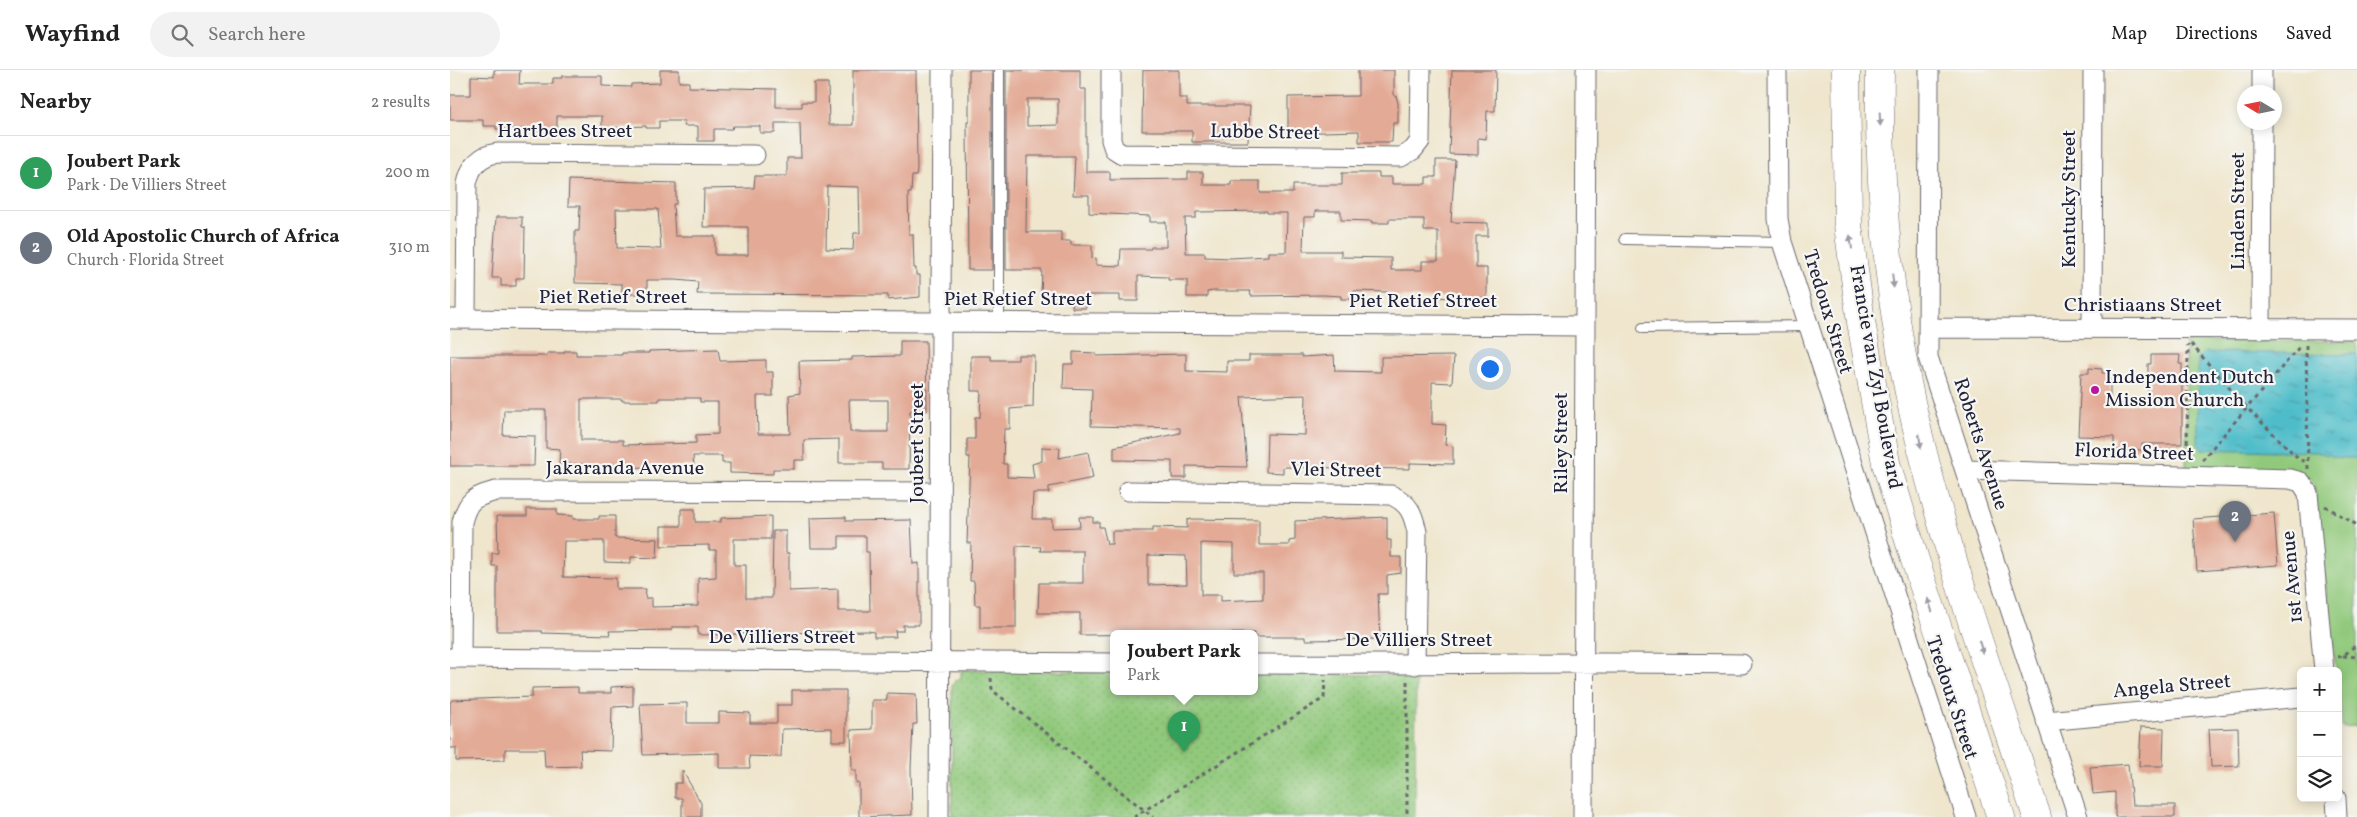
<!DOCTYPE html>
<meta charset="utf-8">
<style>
body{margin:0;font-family:Vollkorn,serif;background:#f2f2f2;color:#222}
.controls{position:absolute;right:15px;bottom:15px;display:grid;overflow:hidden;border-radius:8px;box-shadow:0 2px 12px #0003}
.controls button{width:45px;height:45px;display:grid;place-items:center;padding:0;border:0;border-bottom:1px solid #e0e0e0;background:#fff;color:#222;font:25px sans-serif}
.compass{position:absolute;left:1787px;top:15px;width:45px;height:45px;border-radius:50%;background:#fff;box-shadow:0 2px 12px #0003;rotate:280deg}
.you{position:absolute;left:1039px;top:298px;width:18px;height:18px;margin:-12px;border:4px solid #fff;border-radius:50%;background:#1a73e8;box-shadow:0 0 0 8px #1a73e833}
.badge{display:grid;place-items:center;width:32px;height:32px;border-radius:50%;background:#ea580c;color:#fff;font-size:16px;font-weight:700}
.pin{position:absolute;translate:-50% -41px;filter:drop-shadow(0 1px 2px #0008)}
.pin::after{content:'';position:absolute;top:26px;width:18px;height:15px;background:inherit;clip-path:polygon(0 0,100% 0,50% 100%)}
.popup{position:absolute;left:660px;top:560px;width:148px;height:65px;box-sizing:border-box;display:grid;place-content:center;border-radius:8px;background:#fff;filter:drop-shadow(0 1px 4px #0005);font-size:16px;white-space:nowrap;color:#767676}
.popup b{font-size:19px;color:#222}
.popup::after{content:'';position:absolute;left:50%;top:100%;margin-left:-10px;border:10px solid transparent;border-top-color:#fff}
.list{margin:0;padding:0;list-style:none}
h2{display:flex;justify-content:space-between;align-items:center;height:65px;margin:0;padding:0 20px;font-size:21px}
h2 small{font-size:16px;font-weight:400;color:#767676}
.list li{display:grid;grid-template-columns:32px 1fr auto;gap:15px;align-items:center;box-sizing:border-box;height:75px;padding:0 20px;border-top:1px solid #e0e0e0}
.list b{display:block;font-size:19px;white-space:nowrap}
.list p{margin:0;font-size:16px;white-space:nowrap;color:#767676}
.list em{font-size:16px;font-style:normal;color:#767676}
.icon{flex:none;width:28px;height:28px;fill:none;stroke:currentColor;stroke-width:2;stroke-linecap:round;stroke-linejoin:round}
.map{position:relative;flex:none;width:1907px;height:747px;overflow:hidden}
header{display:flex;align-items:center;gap:30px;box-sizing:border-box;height:70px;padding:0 25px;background:#fff;border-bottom:1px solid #e0e0e0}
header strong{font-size:24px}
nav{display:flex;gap:28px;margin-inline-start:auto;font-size:18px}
.search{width:350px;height:45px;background:#f2f2f2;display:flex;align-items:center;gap:12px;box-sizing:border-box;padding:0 18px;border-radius:28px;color:#767676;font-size:19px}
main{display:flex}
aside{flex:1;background:#fff}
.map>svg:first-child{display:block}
</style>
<header>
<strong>Wayfind</strong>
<div class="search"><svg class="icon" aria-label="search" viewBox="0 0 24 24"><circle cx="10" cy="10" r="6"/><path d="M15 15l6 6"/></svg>Search here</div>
<nav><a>Map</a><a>Directions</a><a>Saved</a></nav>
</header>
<main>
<aside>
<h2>Nearby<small>2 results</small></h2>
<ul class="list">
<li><span class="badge" style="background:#2e9e5b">1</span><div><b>Joubert Park</b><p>Park · De Villiers Street</p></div><em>200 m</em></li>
<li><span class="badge" style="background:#6b7280">2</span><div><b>Old Apostolic Church of Africa</b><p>Church · Florida Street</p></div><em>310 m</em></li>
</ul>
</aside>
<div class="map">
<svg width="1907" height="747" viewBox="0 0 1907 747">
<defs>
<pattern id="park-dots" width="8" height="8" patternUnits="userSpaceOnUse" patternTransform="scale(1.25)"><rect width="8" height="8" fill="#91c97c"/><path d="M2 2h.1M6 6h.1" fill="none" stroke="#7dac6c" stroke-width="1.8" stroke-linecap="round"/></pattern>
<pattern id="water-ripples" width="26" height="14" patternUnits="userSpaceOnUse" patternTransform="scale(1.25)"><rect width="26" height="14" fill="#50bdc9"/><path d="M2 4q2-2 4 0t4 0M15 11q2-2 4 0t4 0" fill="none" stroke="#4299a4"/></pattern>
</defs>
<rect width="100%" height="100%" fill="#f6f6f2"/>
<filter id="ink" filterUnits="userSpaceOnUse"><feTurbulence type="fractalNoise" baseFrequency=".02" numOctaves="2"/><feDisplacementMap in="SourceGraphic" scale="10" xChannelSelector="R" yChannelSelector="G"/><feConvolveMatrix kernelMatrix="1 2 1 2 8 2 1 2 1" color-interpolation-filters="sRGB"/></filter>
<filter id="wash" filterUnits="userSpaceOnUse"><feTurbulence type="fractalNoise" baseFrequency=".0096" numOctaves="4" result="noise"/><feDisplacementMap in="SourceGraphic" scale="20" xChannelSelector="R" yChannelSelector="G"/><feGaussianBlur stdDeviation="1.12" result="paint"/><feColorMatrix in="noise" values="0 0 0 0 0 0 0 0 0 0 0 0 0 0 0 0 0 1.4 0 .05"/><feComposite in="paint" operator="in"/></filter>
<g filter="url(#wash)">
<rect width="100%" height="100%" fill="#efe6cd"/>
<path fill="#91c97c" stroke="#5a765c" d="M1736,271H1907V656L1892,657L1888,601H1886L1864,416L1859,408L1736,399Z"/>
<path fill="url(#park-dots)" stroke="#5a765c" d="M511,600L664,602V621H804V604L966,605L965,747H502V616L506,610L511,608Z"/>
<path fill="url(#water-ripples)" stroke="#397082" d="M1755,282L1907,284V388H1890L1866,382L1752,379L1748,374V288Z"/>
<g id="blocks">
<path fill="#e3aa95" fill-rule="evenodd" d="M44,0H70L69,14H103V8H112V6H152V16L181,17V14L210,13V0H229V12H239V17L326,19V37H352V32H364V13H378L379,55H403V0H466L467,101L466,106H462L461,123H458L459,164H463L464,198H466V205H470V227L438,230V225L247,224L248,212L226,210H197V224H172V214L125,213V161H129L130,136H118L119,110L226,113V134H223L225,166H265V185H298V157H253L254,119L304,118L305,106H337V88H351L350,53H325V63H310V56H283L282,59H264V71H248V56H234V51H209V58H196V56L152,58V46H107V59H46V56H33V50H0V25H21V6L44,7ZM377,116L409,117L410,163H404L403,180L376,179ZM166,139H208L211,179L167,178Z
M519,0H542V200H518L517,52H519Z
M556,0H630V19H636V102H660V110L738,109V102H753V115H781V111H810V123H843V115H892V103H929V107H942V114H976V107H986V90H1005L1001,152L1038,153V166H1026V198H1037V228L938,227V222L904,221V229H891V226L874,225L801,226L800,221H764L757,222V227H737V210H718V207L688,206V231H670V225H636V238H622L623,226L591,225L592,200H556ZM577,29H608V55L577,56ZM577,86H625L623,125H639V143L700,146V152H716V177H701V179H671L670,196L646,195V188L642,189V175H621V171H611V162H576ZM817,141V143H837L836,182H818V186L781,188L755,187V183H736L735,148H746V142ZM865,141H891V150L922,151V153H939V149H974V161H988V191H972V200H941V188L891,187V181H853L854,147H865Z
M693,0H729V28H737V36H800L798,72H742V61H692Z
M908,0H944V26H946L948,33V53H943L942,72H909V61L838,63V27L908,26Z
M1002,0H1046L1045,41H1037L1036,69L1028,68V85L999,84Z
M46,147H72V157H75L74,208H66V216H51V208H42Z
M450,271H476L477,341H460L459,399H432V393H389V369L354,370V390H344V399H323V404L280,403V393H272V386H243L244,396L161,398L141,397V394H109L110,379L96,378V340H54L53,365L85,366L84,396H0V286H97V283H114V281H126V285H172V283H199V281L268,279L270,291L316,290V302H323V326H307L308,364H340L339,325L350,323L349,291L402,290V287L450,286ZM209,328H250V332H268V364L246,365V373L173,375V370H131V329H172V331H209ZM399,330H438V362H400Z
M623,282L646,283V286L736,284V301L777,302V291H799V285H852V287L884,285L885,301L931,302V287L1004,286L1002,313L982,312V354L996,355L995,375L1003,376V394L960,393V399L833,397V403L816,402L817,364L855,365L856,325L791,327L797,397L736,396V408H722V391L664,390V377L730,363V358L641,356L642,319L613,318L614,294H623Z
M568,285H584L583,337L560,339V359H554L553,394H557V407L584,408L582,394L592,391V377L610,378L609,388L638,382L643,408L599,417V423H583L582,449H602V458L630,457L629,447H643V452H649V457H653L657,474H662V461H703V457L737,458V450L743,449L809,450V475H839V471L845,470V451L937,447V470H941V487H951V503L937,505V524H928L930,569L855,570V567H804V563L630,565V543H588L589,513H633V481H590L591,477L566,476V558H530V535H525L524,511H520L521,473H517L520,387H517V369H525V347H530L531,321H521V286H541V290H568ZM751,473L784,474V503H813V529L771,531V525H751ZM698,485L736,486L737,514L698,515Z
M1701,285H1730L1729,294H1732V374H1692V380H1664V367L1628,366L1631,303H1639V298L1652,299V303H1660V335L1698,333V294H1701Z
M77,439H107V445L123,446V449H149V446H165V468L208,469L207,488L181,487V493L154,492V471H114L113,507L166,508V519H196L195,528H202V537L248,536V508L266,507V480H259V475L211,476V456H231V439H245V452H271V448L321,446V469H284V495H296V528H322L323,461H336V483H339V521L388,519V541H420L419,482H416V466H389V478H361L360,448L396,447V451L461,450L463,494L469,493V555H453V561H445L446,567H424V562L418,561L248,565V557H222V560L159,561L160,565L92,563V561H47V496H42V483H48L47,446H77Z
M1824,443L1828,495L1747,501L1743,449Z
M183,616V636L162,637L161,681L130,680L131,696L95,697L94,679H55V690L6,691V678H0V633L2,630L82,627V618L128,617V623H161V617Z
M342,620H396V671H382V658L332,659L331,687L299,686L300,698H269V683L193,685L190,634L237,633V653H269V642L300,643V653H327V635H342Z
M437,623L466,624L467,654H463L461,698L462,745L409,747V713H406V700H402L401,660L422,659V630H437Z
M1691,657L1714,658L1713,696H1689Z
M1788,658L1789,696L1761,697L1759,659Z
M1678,694L1682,735H1725V747H1665V722L1643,724L1640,697Z
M232,700L251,733V747H232V728H225V713H232Z"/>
</g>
</g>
<g filter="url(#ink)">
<use href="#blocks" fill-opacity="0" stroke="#6a676e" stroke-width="1"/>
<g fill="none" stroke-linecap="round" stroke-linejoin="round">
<defs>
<path id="service" d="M1175,169L1332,172
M549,253V0
M1193,258L1357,256"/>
<path id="minor" d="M661,0V70L664,79L672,84L951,87L963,80L970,71L971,0
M1327,0L1328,149L1332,172L1516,747
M1479,0L1478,287L1628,747
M1812,22V0
M0,249L1135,256
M16,249L17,114C20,96 30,85 48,83L305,85
M1478,258L1907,259
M1642,258L1643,0
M1811,259L1812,52
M1515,400L1840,409L1851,412L1858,423L1874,601
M678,421L941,425C959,433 963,443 967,462L965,595
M0,588L664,593
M11,588L12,452C18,429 24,427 46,421L490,422
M804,594C967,595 1130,591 1292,594
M1596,651L1851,627
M1886,728L1887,747
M489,747L492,0
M1133,747L1136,0"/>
<path id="secondary" d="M1396,0L1398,155L1411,252L1436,393L1465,490L1551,747
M1430,0C1428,126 1441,257 1472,379C1503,504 1547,625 1587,747"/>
</defs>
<use href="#service" stroke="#6a676e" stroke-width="12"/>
<use href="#minor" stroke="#6a676e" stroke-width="21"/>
<use href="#secondary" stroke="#6a676e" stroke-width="29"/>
<path stroke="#6a676e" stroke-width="3" stroke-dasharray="4 4" stroke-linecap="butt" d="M1741,274L1797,338L1850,390L1858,392
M1856,275L1858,399
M1737,389L1738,275
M1752,390L1851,275
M1875,436L1907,455
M1893,586L1907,587
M1888,587L1893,586L1907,574
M541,608L542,620L703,747
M957,611V747
M684,747L874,628L875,610"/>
<use href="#service" stroke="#fff" stroke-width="10"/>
<use href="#minor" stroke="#fff" stroke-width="19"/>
<use href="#secondary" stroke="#fff" stroke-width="28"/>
</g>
<defs><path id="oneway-solid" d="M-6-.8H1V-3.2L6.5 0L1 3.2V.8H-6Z" transform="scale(1.25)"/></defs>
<g fill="#9c9ca7">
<use href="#oneway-solid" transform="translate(1430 49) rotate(87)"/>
<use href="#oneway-solid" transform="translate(1401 172) rotate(-98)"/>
<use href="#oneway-solid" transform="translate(1443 211) rotate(84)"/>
<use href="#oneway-solid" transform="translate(1470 371) rotate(79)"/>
<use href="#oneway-solid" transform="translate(1480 535) rotate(-108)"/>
<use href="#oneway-solid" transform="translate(1531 577) rotate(72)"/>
</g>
</g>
<circle fill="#b5179e" stroke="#f6f6f2" stroke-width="2" cx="1645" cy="320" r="5"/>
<g text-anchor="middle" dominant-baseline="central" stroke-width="4.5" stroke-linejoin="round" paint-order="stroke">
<g font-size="20" fill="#22223b" stroke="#f6f6f2">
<text x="115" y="62">Hartbees Street</text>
<text transform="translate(815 63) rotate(1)">Lubbe Street</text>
<text transform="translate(1620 129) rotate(-90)">Kentucky Street</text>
<text transform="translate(1789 141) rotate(-90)">Linden Street</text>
<text x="163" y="228">Piet Retief Street</text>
<text x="568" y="230">Piet Retief Street</text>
<text x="973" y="232">Piet Retief Street</text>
<text x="1693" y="236">Christiaans Street</text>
<text transform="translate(1377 242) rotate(73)">Tredoux Street</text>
<text transform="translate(1425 307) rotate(80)">Francie van Zyl Boulevard</text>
<text transform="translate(468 373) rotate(-90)">Joubert Street</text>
<text transform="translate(1112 373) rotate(-90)">Riley Street</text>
<text transform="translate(1530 374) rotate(72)">Roberts Avenue</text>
<text transform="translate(1684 383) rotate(2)">Florida Street</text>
<text x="175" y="399">Jakaranda Avenue</text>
<text transform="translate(886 401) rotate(1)">Vlei Street</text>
<text transform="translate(1843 507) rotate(-95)">1st Avenue</text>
<text x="332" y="568">De Villiers Street</text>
<text x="969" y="571">De Villiers Street</text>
<text transform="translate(1722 617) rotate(-5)">Angela Street</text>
<text transform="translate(1501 628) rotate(72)">Tredoux Street</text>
</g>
<g font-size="20" fill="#22223b" stroke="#f6f6f2" text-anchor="start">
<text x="1655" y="308">Independent Dutch<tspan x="1655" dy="23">Mission Church</tspan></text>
</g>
</g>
</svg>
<div class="controls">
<button>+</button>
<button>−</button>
<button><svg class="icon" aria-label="layers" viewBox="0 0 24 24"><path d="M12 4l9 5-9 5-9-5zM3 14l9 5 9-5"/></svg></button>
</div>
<svg class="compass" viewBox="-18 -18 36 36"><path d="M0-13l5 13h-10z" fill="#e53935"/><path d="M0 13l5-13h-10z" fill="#767676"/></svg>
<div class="you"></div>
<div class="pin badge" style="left:734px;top:682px;background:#2e9e5b">1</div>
<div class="popup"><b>Joubert Park</b>Park</div>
<div class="pin badge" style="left:1785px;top:472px;background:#6b7280">2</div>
</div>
</main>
